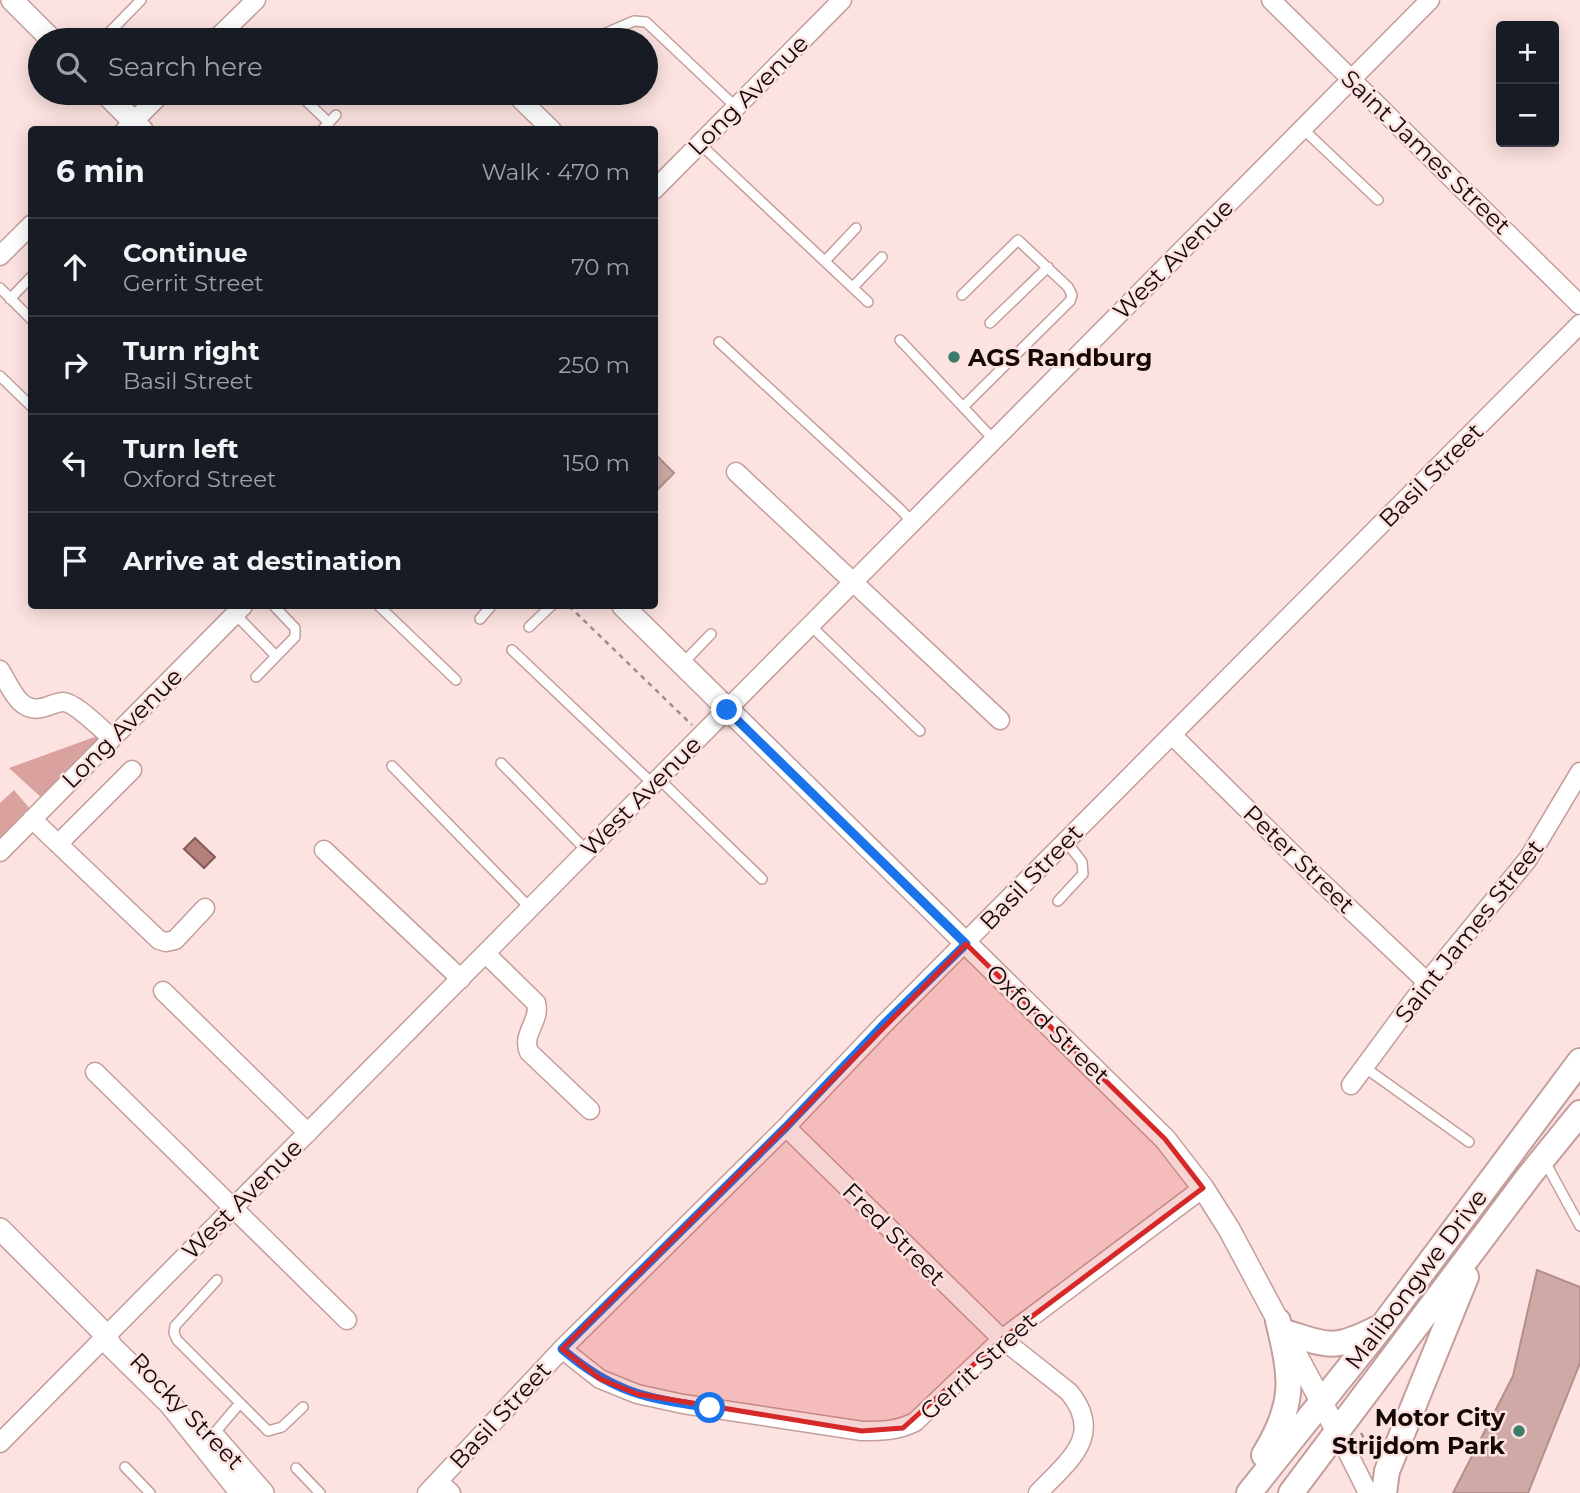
<!DOCTYPE html>
<meta charset="utf-8">
<style>
body{margin:0;font-family:Montserrat,sans-serif;background:#242831;color:#f1f3f6}
.controls{position:absolute;right:21px;top:21px;display:grid;overflow:hidden;border-radius:7px;box-shadow:0 4px 18px #0003}
.controls button{width:63px;height:63px;display:grid;place-items:center;padding:0;border:0;border-bottom:2px solid #363941;background:#171b24;color:#f1f3f6;font:35px sans-serif}
.stop{position:absolute;width:21px;height:21px;margin:-16px;border:5px solid #1a73e8;border-radius:50%;background:#fff}
.stop.end{background:#1a73e8;border-color:#fff;box-shadow:0 2px 7px #0008}
.list{margin:0;padding:0;list-style:none}
h2{display:flex;justify-content:space-between;align-items:center;height:91px;margin:0;padding:0 28px;font-size:30px}
h2 small{font-size:23px;font-weight:400;color:#9ea1a6}
.list li{display:grid;grid-template-columns:46px 1fr auto;gap:21px;align-items:center;box-sizing:border-box;height:98px;padding:0 28px;border-top:2px solid #363941}
.list b{display:block;font-size:26px;white-space:nowrap}
.list p{margin:0;font-size:23px;white-space:nowrap;color:#9ea1a6}
.list em{font-size:23px;font-style:normal;color:#9ea1a6}
.icon{flex:none;width:38px;height:38px;fill:none;stroke:currentColor;stroke-width:2;stroke-linecap:round;stroke-linejoin:round}
.map{position:relative;flex:none;width:1580px;height:1493px;overflow:hidden}
.search{position:absolute;background:#171b24;box-shadow:0 4px 18px #0003;left:28px;top:28px;width:630px;height:77px;display:flex;align-items:center;gap:18px;box-sizing:border-box;padding:0 24px;border-radius:38px;color:#9ea1a6;font-size:26px}
.panel{position:absolute;background:#171b24;box-shadow:0 4px 18px #0003;left:28px;top:126px;width:630px;height:483px;border-radius:7px}
.map>svg:first-child{display:block}
</style>
<div class="map">
<svg width="1580" height="1493" viewBox="0 0 1580 1493">
<rect width="100%" height="100%" fill="#fce3e1"/>
<path fill="#d9a29e" d="M111,731L45,801L9,768Z
M14,790L31,810L0,838V803Z"/>
<path fill="#b3807c" stroke="#845c59" stroke-width="2" d="M195,838L215,857L204,868L184,849Z"/>
<path fill="#cfa9a6" stroke="#b38e8b" stroke-width="2" d="M654,453L674,473L654,493Z
M1537,1270L1580,1287V1363L1528,1493H1453L1513,1376Z"/>
<g fill="none" stroke-linecap="round" stroke-linejoin="round">
<defs>
<path id="service" d="M102,40L141,0
M590,40L634,21L646,22L736,107
M298,93L329,123
M1303,129L1378,200
M322,130L336,115
M700,144L868,302
M825,261L856,228
M853,287L882,257
M0,288L32,320
M962,295L1018,240L1068,287L1072,295L1070,301L963,407L994,440
M10,299L32,276
M990,323L1048,267
M900,340L963,407
M719,342L900,509L912,522
M0,376L32,407
M379,606L456,680
M235,614L276,656
M480,619L491,606
M810,625L920,731
M529,627L551,606
M512,650L653,784
M683,663L711,634
M256,677L295,637V628L275,607
M501,763L587,851
M392,766L531,909
M659,779L762,879
M1058,901L1083,874L1082,862L1066,841
M1364,1067L1469,1142
M1544,1160L1580,1226
M217,1280L175,1326L174,1333L177,1340L268,1431L282,1427L303,1407
M212,1436L240,1403
M125,1467L150,1493
M296,1468L320,1493"/>
<path id="minor" d="M1271,0L1580,305
M215,40L256,0
M521,100L552,130
M125,130L162,93
M654,190L842,0
M0,256L32,224
M736,472L1000,720
M0,670C10,686 19,713 41,708C48,707 56,702 63,702C75,702 102,730 112,738
M1172,735L1318,879L1427,982
M32,819L159,940L166,942L175,940L205,908
M58,844L132,770
M324,850L461,979
M0,852L243,606
M486,954L536,1003C541,1021 521,1034 529,1052L590,1110
M163,991L308,1133
M95,1072L347,1320
M1351,1085L1427,982L1528,859L1580,772
M786,1127L1002,1339L1069,1392C1105,1436 1068,1461 1038,1493
M562,1349L600,1379L637,1394L683,1404L862,1431C882,1431 897,1431 915,1422L1002,1339L1203,1188
M1338,1433L1368,1493
M0,1443L1430,0
M438,1481L451,1493
M427,1493L562,1349L786,1127L884,1024L1580,324"/>
<path id="tertiary" d="M12,0L52,40
M105,93L142,130
M623,606L1165,1139L1203,1188L1229,1229L1338,1433
M0,1229L106,1335L111,1346L170,1404L241,1493
M216,1439L263,1493"/>
<path id="secondary" d="M1284,1332C1329,1345 1332,1351 1376,1329
M1264,1455C1296,1403 1292,1378 1278,1321
M1249,1493L1383,1325L1580,1061
M1291,1493L1529,1176L1580,1113
M1384,1493L1387,1471L1466,1277"/>
</defs>
<use href="#service" stroke="#c49e9b" stroke-width="12"/>
<use href="#minor" stroke="#c49e9b" stroke-width="21"/>
<use href="#tertiary" stroke="#c49e9b" stroke-width="24"/>
<use href="#secondary" stroke="#c49e9b" stroke-width="28"/>
<path stroke="#a08c8b" stroke-width="2.5" stroke-dasharray="5 5" stroke-linecap="butt" d="M569,606L692,725
M1361,1433L1373,1454"/>
<use href="#service" stroke="#fff" stroke-width="9"/>
<use href="#minor" stroke="#fff" stroke-width="18"/>
<use href="#tertiary" stroke="#fff" stroke-width="21"/>
<use href="#secondary" stroke="#fff" stroke-width="24"/>
</g>
<g fill="none" stroke-linecap="round" stroke-linejoin="round">
<path stroke="#1a73e8" stroke-width="9" d="M710,1408C646,1398 613,1393 562,1349L786,1127L884,1024L966,944L727,710"/>
</g>
<path fill="#d62828" fill-opacity="0.2" stroke="#d62828" stroke-width="5" stroke-linejoin="round" d="M966,944L1165,1139L1203,1188L1002,1339L903,1428L862,1431L637,1394L600,1379L562,1349L786,1127Z"/>
<g fill="#3c7c6a" stroke="#fce3e1" stroke-width="2.5">
<circle cx="954" cy="357" r="7"/>
<circle cx="1519" cy="1431" r="7"/>
</g>
<g text-anchor="middle" dominant-baseline="central" stroke-width="5" stroke-linejoin="round" paint-order="stroke">
<g font-size="24" fill="#150908" stroke="#fce3e1">
<text transform="translate(748 95) rotate(-45)">Long Avenue</text>
<text transform="translate(1426 152) rotate(44)">Saint James Street</text>
<text transform="translate(1173 259) rotate(-45)">West Avenue</text>
<text transform="translate(1431 475) rotate(-45)">Basil Street</text>
<text transform="translate(122 728) rotate(-45)">Long Avenue</text>
<text transform="translate(641 796) rotate(-45)">West Avenue</text>
<text transform="translate(1299 859) rotate(44)">Peter Street</text>
<text transform="translate(1031 877) rotate(-46)">Basil Street</text>
<text transform="translate(1469 931) rotate(-52)">Saint James Street</text>
<text transform="translate(1048 1024) rotate(44)">Oxford Street</text>
<text transform="translate(242 1199) rotate(-45)">West Avenue</text>
<text transform="translate(894 1234) rotate(45)">Fred Street</text>
<text transform="translate(1416 1279) rotate(-53)">Malibongwe Drive</text>
<text transform="translate(978 1366) rotate(-42)">Gerrit Street</text>
<text transform="translate(187 1411) rotate(46)">Rocky Street</text>
<text transform="translate(500 1415) rotate(-47)">Basil Street</text>
</g>
<g font-size="24" font-weight="bold" fill="#150908" stroke="#fce3e1" text-anchor="start">
<text x="968" y="357">AGS Randburg</text>
<text x="1505" y="1417" text-anchor="end">Motor City<tspan x="1505" dy="28">Strijdom Park</tspan></text>
</g>
</g>
</svg>
<div class="controls">
<button>+</button>
<button>−</button>
</div>
<div class="stop" style="left:710px;top:1408px"></div>
<div class="stop end" style="left:727px;top:710px"></div>
<div class="search"><svg class="icon" aria-label="search" viewBox="0 0 24 24"><circle cx="10" cy="10" r="6"/><path d="M15 15l6 6"/></svg>Search here</div>
<section class="panel">
<h2>6 min<small>Walk · 470 m</small></h2>
<ul class="list">
<li><svg class="icon" aria-label="ahead" viewBox="0 0 24 24"><path d="M12 20V5M6 11l6-6 6 6"/></svg><div><b>Continue</b><p>Gerrit Street</p></div><em>70 m</em></li>
<li><svg class="icon" aria-label="right" viewBox="0 0 24 24"><path d="M7 20v-9h11M14 6l5 5-5 5"/></svg><div><b>Turn right</b><p>Basil Street</p></div><em>250 m</em></li>
<li><svg class="icon" aria-label="left" viewBox="0 0 24 24"><path d="M17 20v-9H6M10 6l-5 5 5 5"/></svg><div><b>Turn left</b><p>Oxford Street</p></div><em>150 m</em></li>
<li><svg class="icon" aria-label="arrive" viewBox="0 0 24 24"><path d="M6 21V4h12l-3 4 3 4H6"/></svg><div><b>Arrive at destination</b></div></li>
</ul>
</section>
</div>
